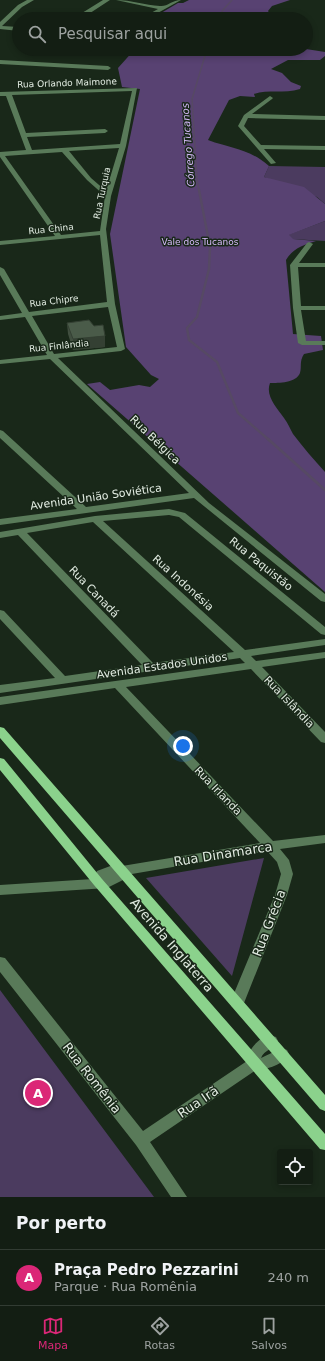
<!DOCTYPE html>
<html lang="pt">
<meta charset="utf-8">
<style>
body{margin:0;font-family:"DejaVu Sans",sans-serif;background:#1c271c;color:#f1f3f6}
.controls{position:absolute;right:12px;bottom:12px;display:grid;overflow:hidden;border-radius:4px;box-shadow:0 2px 6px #0003}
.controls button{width:36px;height:36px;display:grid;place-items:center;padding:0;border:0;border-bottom:1px solid #323c33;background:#131e13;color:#f1f3f6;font:20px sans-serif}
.you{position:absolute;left:183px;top:746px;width:14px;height:14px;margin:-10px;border:3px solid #fff;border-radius:50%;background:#1a73e8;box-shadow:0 0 0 6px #1a73e833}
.badge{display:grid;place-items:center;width:26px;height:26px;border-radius:50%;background:#db2777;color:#fff;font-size:13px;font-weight:700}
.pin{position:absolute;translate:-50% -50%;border:2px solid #fff;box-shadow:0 1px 4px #0006}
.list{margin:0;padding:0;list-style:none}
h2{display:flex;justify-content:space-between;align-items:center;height:52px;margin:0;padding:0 16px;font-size:17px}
h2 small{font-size:13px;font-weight:400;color:#9da2a0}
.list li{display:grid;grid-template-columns:26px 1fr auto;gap:12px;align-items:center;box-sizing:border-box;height:56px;padding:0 16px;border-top:1px solid #323c33}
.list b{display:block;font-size:15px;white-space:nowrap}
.list p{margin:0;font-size:13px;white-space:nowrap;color:#9da2a0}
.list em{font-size:13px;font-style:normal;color:#9da2a0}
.icon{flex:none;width:22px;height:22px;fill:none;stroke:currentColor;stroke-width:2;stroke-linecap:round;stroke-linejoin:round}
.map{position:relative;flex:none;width:325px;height:1197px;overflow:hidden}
.search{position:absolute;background:#131e13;box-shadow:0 2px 6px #0003;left:12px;right:12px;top:12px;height:44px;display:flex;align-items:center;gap:10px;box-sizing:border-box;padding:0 14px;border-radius:22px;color:#9da2a0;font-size:15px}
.sheet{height:108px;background:#131e13}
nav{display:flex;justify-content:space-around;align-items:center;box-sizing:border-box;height:56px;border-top:1px solid #323c33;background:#131e13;font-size:11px;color:#9da2a0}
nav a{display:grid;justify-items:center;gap:2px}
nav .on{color:#db2777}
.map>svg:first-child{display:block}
</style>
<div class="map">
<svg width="325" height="1197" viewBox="0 0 325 1197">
<rect width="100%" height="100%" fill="#192819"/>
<path fill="#4b3b5f" d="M269,166L325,167V204L317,197L264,177Z
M325,221V241L292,239L288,235Z
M264,858L232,976L146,878Z
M0,990L154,1197H0Z"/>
<path fill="#584272" d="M189,0H290L272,6L268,11L270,14L265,19H166L156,16L178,3H183Z
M135,49H306L325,52V56L320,60H288L271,69L282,73L291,82L301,86L300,89C284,94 268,89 254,94L255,97L240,96L229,100L208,140C232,149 248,148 269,166L264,177L304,187L325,204V221L289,235L293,239L316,241C304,245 293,248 286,260L293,334L321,336L323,350L304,354C299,362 302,366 300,373C296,383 279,383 270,383C265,396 277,408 284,418C288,423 290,429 293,434C303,447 314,460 325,472V592L87,384L100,382L110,390L139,385L150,387L159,379L151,375L126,347L110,234L140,89L122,87L118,68Z"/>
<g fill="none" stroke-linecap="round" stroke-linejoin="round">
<path stroke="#564964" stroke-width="1.5" d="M218,19L223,10L232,0
M199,191L197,180L192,99L207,49"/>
<path stroke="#564964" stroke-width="2.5" d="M199,190L210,247L209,269L197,317L187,328L189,340L217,362L238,413L269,440"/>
<path stroke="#564964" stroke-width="3" d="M268,439L325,490"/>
<path fill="#597a59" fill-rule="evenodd" d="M27,0H34L22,7L2,26L19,27V31L0,29V22L18,5Z
M103,0H110L81,19H75L82,13Z
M116,0C131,0 145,5 160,6C167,7 172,0 181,0L147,19H140L158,9Z
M0,60L108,66L111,68L108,70L0,64Z
M137,88L126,146L111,196L106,229L115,304L125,349L121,351L58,358L209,503L325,594V602L321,601L194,498L0,525V519L77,509L0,438V430L3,431L86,507L189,493L50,359L0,364V360L47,355L25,317L0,320V316L22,313L0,275V267L4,269L29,312L107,302L100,235L0,245V241L55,236L0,157V152L26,150L6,96H0V92ZM132,91L120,144L32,150L27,137L105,133L108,131L105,129L26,133L12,95ZM119,148L106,191L91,178L69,151ZM62,152L87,180L105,196L100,231L61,235L5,156ZM108,307L117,347L54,354L32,316Z
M270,96L273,98L272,99L252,114L325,116V120L248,118L244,126L261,145L325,146V150L264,149L276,163L271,164L238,126L244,115Z
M309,242L313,244L299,263H325V267H298L301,306H325V310H301L306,341H325V345H302L298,343L293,308L290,265L307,243Z
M169,509L185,513L325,627V635L321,634L179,517L169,515L103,521L245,650L325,639V645L251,656L256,661L325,652V658L262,667L325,732V743L321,742L251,669L126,687L273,841L325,835V843L280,849L289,860L293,874L287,895L244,1003L242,1007L237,1008L232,1007L230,1003L275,895L281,874L277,862L267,851L126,875L123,880L107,888L0,895V885L93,879L97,871L113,865L122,866L260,843L115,688L0,705V697L245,663L240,658L0,693V685L55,678L0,619V610L4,611L65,676L142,665L18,535L0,538V532L95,516ZM93,522L234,652L153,663L27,533Z
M0,957L5,958L143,1131L247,1061C248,1049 262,1032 276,1037L278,1041C274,1049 264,1050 261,1058L282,1048L287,1050L289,1054C284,1064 267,1070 256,1070L150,1142L187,1197H171L136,1145L0,972Z"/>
<path fill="#8bd28c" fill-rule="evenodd" d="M0,727L4,728L325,1095V1111L320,1109L0,738Z
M0,758L4,759L102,879L325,1134V1150L320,1149L94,885L0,770Z"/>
</g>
<path fill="#404e3f" d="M67,323L105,347L73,350L68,334Z"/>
<path fill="#344033" d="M105,336V347L73,350V339Z"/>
<path fill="#4a5b49" stroke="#344033" d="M89,320L94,326L103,325L105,336L73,339L67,323Z"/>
<g text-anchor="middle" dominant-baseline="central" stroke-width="3" stroke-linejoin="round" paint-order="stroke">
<g font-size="9" fill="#e1ebe1" stroke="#192819">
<text transform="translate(67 83) rotate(-2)">Rua Orlando Maimone</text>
<text transform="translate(102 193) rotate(-78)">Rua Turquia</text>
<text transform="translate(51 229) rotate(-6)">Rua China</text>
<text transform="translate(54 301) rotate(-7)">Rua Chipre</text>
<text transform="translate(59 346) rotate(-6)">Rua Finlândia</text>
</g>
<g font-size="9" fill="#d7bbfa" stroke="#192819">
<text x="200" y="242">Vale dos Tucanos</text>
</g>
<g font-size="10" font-style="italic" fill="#d1b6f4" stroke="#192819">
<text transform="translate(188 145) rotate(-94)">Córrego Tucanos</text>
</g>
<g font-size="11" fill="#e1ebe1" stroke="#192819">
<text transform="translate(155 440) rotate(44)">Rua Bélgica</text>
<text transform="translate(96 497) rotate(-8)">Avenida União Soviética</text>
<text transform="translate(261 564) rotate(39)">Rua Paquistão</text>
<text transform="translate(183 583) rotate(42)">Rua Indonésia</text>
<text transform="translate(94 592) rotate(46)">Rua Canadá</text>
<text transform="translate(162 666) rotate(-8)">Avenida Estados Unidos</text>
<text transform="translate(289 702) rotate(46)">Rua Islândia</text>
<text transform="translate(218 791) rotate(46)">Rua Irlanda</text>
</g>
<g font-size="13" fill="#e1ebe1" stroke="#192819">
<text transform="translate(223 854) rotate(-9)">Rua Dinamarca</text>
<text transform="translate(269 923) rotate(-69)">Rua Grécia</text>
<text transform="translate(172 945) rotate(49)">Avenida Inglaterra</text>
<text transform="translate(92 1078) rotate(52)">Rua Romênia</text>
<text transform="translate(198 1102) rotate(-34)">Rua Irã</text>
</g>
</g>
</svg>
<div class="controls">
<button><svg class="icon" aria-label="locate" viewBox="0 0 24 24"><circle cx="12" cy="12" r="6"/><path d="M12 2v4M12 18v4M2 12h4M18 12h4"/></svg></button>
</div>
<div class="you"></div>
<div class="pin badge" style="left:38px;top:1093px">A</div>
<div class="search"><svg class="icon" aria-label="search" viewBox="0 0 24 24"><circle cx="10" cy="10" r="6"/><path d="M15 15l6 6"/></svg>Pesquisar aqui</div>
</div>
<section class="sheet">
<h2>Por perto<small></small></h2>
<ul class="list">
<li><span class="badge">A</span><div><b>Praça Pedro Pezzarini</b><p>Parque · Rua Romênia</p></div><em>240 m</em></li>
</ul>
</section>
<nav>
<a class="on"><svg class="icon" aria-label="map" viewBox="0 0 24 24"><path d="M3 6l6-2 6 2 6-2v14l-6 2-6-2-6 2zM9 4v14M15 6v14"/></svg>Mapa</a>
<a><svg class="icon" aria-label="directions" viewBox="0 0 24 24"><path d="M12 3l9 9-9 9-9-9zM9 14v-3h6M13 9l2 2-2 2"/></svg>Rotas</a>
<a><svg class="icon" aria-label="saved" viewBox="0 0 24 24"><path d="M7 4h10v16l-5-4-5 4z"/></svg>Salvos</a>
</nav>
